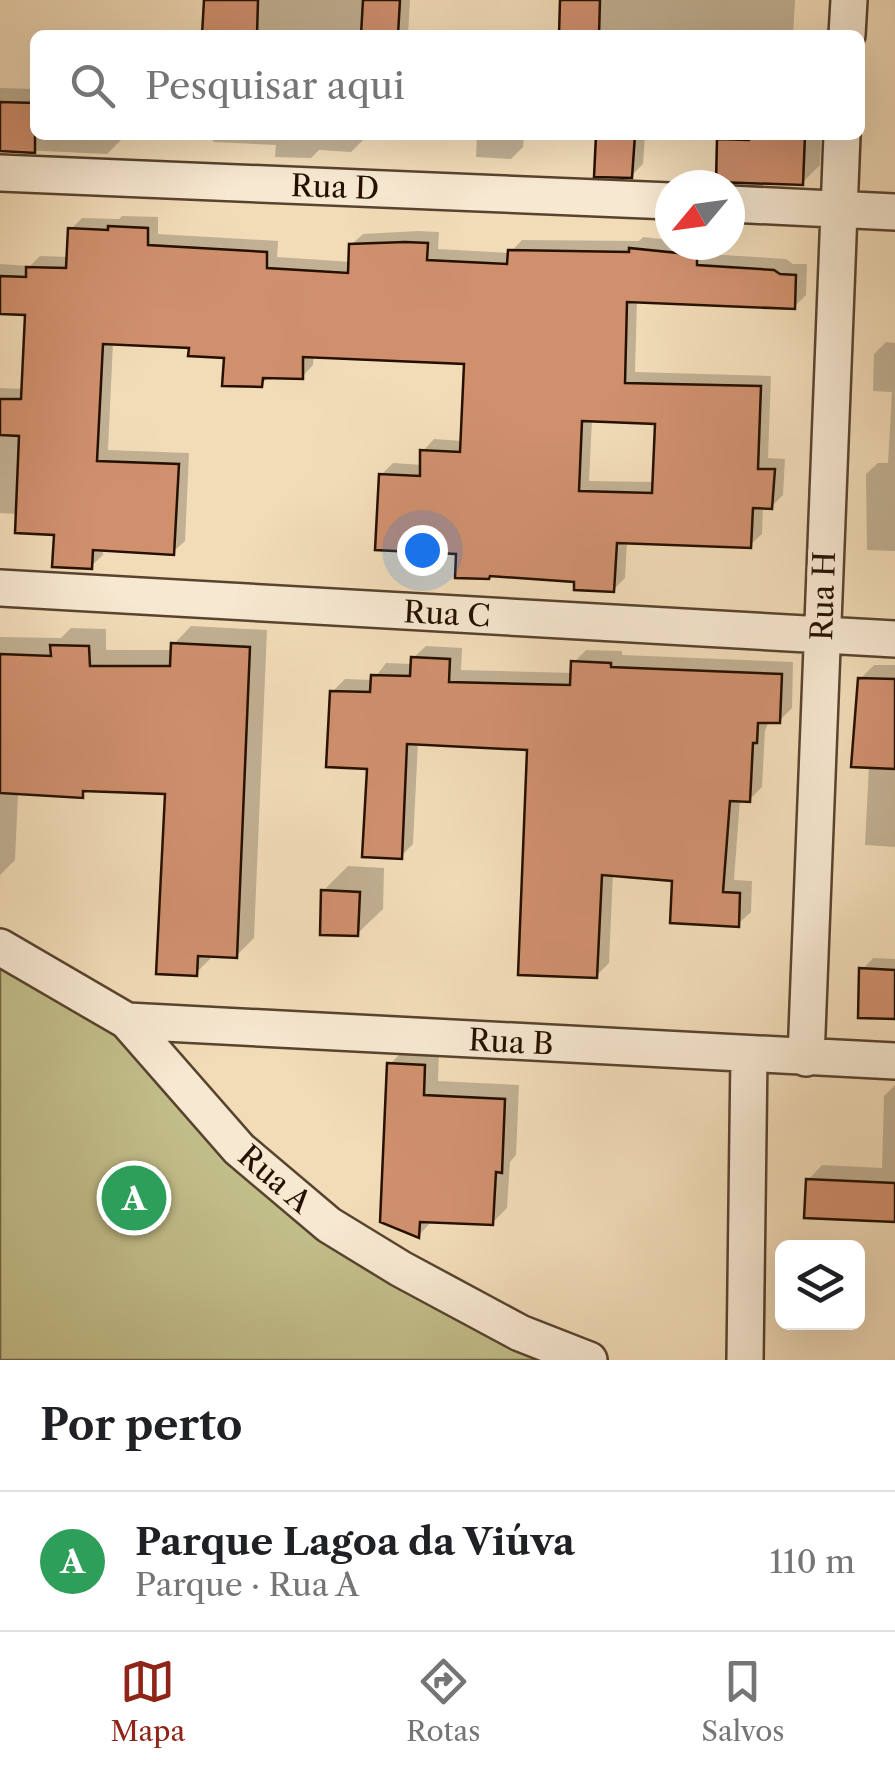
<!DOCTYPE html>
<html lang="pt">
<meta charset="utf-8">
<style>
body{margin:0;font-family:"Libre Caslon Text",serif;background:#f6f6f6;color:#202124}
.controls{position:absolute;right:30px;bottom:30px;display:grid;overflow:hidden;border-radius:15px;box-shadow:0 10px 40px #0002}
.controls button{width:90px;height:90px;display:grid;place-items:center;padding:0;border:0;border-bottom:2px solid #e0e0e0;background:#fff;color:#202124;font:50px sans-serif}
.compass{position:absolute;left:655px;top:170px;width:90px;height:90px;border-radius:50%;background:#fff;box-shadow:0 10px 40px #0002;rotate:241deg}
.you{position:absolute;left:422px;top:550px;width:35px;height:35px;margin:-25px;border:8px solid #fff;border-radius:50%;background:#1a73e8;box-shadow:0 0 0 15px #1a73e833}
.badge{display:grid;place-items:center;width:65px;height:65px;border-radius:50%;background:#8f2418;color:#fff;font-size:32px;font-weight:700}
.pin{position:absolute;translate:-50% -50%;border:5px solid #fff;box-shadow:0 2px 10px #0006}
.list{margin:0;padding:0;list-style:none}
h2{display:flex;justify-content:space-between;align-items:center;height:130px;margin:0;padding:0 40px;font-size:42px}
h2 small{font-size:32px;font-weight:400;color:#757577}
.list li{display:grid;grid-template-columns:65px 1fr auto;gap:30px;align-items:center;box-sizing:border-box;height:140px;padding:0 40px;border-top:2px solid #e0e0e0}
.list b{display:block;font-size:38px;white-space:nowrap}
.list p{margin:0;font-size:32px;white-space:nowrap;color:#757577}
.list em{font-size:32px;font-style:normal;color:#757577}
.icon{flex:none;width:55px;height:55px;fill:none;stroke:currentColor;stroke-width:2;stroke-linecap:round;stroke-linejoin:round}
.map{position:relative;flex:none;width:895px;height:1360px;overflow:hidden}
.search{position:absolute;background:#fff;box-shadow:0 10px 40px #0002;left:30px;right:30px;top:30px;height:110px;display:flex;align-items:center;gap:25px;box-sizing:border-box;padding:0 35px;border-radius:15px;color:#757577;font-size:38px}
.sheet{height:270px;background:#fff}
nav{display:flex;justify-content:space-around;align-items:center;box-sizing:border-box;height:140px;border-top:2px solid #e0e0e0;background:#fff;font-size:28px;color:#757577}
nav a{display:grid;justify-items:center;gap:5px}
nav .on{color:#8f2418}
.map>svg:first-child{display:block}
</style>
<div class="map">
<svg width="895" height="1360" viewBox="0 0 895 1360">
<rect width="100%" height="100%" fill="#f2dcb8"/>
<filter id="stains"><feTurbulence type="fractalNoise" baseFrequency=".002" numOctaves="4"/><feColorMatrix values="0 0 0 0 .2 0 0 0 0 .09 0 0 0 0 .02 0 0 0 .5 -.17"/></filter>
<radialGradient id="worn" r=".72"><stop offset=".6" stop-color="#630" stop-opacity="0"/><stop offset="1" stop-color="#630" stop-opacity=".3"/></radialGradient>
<path fill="#c2be8a" stroke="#746745" stroke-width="2.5" d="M0,947L127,1021L329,1225L589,1360H0Z"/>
<path fill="#0003" fill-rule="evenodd" d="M206,0H410L408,35H205Z
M563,0H795L793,35H561Z
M0,88L35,89V135H122V139L107,154L0,149Z
M214,135H393H363V140L351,152L319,150L311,158L275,157L276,145L213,142Z
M477,135H524L523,147L511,159L476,157Z
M596,135H645L643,164L631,176Z
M724,135H821L820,165L802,183L720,140Z
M122,216L158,217V234L278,241L277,257L351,262V245L363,234L418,231L439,232L438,249L510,253L522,240L639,241L643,237L670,240V245H708L707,254L786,259L793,264H807L806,295L794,307L637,300L635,372L771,376L768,458L785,459L783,495L771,507L763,506L762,534L750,545L627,541L625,578L613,590L458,552L381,475L393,463L422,465L423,451L434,439L463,441L467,362L314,355L313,365L302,377L270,375L261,385L226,355L191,345L113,342L108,450L189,453L185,541L173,552L103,548V555L91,566L57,533L18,514L0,513V388L24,389L27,313L0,311V264L30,266L40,256L69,257L71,229L82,218L119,219ZM592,419L658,422L655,482L589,481Z
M886,342L895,343V551L867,550L866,474L878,463H888L892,392L873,391L874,354Z
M191,626L267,630L254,938L236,956L214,955L196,973L167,792L88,788L82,795L18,792L15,860L0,875V637L61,638L71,628L106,629V650H173L174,644Z
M426,646L462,648L461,670L573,673L574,662L586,650L622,651V655L793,662L792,708L779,721L769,720L765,731L762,787L749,800L740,799L734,880L752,881L751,912L738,924L675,878L613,873L609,963L596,976L530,747L418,742L413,844L401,856L369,766L332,692L345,679L373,680L386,663L413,664V658Z
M874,665H895V847L865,845L869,765L860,679Z
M348,866L384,868L383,909L357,934L323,891Z
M873,958L895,959V1017L862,970Z
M405,1049L439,1051L438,1081L519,1085L516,1155L510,1162L507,1208L492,1223L433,1220L419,1235L390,1064Z
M895,1085V1220L808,1180L822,1165L882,1168L884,1096Z"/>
<path fill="#d0906e" stroke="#251000" stroke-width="2.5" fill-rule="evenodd" d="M204,0H258L257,35H202Z
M363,0H400L398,35H361Z
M560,0H600L599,35H559Z
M0,102L35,103V153L0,151Z
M596,135H635L632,178L594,177Z
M750,135H805L803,185L716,182L717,139L749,140Z
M108,226L148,228V245L267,252V268L348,273L349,244L405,242L428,243L427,260L507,264L508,250L629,252V248L697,255V265L774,270L780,274L796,275L795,309L627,302L625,383L761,386L758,469H775L772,509L753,508L751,548L617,543L614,592L574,590V582L490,576L489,579L455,578L456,554L375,550L379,474L420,476V450L460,452L464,364L303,357V379L263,378L262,387L222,386L224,358L188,356L189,348L103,344L97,461L179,464L174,555L93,550L92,569L52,567L54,535L15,533L19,436L0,435V399H21L25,315L0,314V276L26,277V267L66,268L68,228L108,230ZM582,421L655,424L652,493L579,491Z
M171,643L250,647L237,958L198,956L197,976L156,974L165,794L83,791V798L0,793V654L51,656L50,645L89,646L90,666H170Z
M411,657L450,659L449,682L570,685L571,661L611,663V667L782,674L780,723H758L757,743H753L750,802L730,801L723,892L740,893L739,927L670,923L672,881L602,875L597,978L518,975L527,750L407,744L402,859L362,857L367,769L326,767L330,691L370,692L371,675L410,676Z
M858,678L895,679V769L851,767Z
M321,890L360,892L358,936L320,935Z
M859,968L895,970V1019L858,1018Z
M387,1063L425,1065L424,1095L505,1099L502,1173L496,1172L493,1225L420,1222L419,1238L380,1222Z
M806,1179L895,1183V1222L804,1218Z"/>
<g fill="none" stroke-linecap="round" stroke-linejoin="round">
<defs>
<path id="minor" d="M847,35L849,0
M0,173L670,201
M730,204L895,212
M0,588L895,639
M0,947L127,1021L239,1149L329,1225L401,1269L520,1333L589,1360
M127,1021L895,1061
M806,1058L842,135
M745,1360L749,1054"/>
</defs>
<use href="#minor" stroke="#58432e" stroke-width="40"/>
<use href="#minor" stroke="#f7e8d1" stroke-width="35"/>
</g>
<g text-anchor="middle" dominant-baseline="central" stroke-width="8" stroke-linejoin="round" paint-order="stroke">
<g font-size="30" fill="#251000" stroke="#f7e8d1">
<text transform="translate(335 187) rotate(2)">Rua D</text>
<text transform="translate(823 596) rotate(-88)">Rua H</text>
<text transform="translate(447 614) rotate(3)">Rua C</text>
<text transform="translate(511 1042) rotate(3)">Rua B</text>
<text transform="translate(275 1179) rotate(41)">Rua A</text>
</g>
</g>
<rect width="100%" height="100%" filter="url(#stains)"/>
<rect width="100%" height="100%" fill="url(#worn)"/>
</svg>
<div class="controls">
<button><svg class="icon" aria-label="layers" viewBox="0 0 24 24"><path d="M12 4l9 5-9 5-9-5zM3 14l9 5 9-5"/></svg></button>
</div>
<svg class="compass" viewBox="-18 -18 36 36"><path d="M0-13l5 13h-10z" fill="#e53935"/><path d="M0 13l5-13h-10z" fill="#757577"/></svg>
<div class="you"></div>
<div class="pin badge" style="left:134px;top:1198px;background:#2e9e5b">A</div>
<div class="search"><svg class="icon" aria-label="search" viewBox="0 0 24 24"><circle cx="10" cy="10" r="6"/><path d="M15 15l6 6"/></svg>Pesquisar aqui</div>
</div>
<section class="sheet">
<h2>Por perto<small></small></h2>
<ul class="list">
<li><span class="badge" style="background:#2e9e5b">A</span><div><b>Parque Lagoa da Viúva</b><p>Parque · Rua A</p></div><em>110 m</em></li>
</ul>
</section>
<nav>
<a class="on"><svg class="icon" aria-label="map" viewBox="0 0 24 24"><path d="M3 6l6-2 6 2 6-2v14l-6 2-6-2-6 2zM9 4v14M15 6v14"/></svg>Mapa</a>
<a><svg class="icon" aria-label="directions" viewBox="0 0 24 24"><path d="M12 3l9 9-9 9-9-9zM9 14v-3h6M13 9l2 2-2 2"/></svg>Rotas</a>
<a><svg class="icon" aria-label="saved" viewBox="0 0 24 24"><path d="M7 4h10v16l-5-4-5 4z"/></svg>Salvos</a>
</nav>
